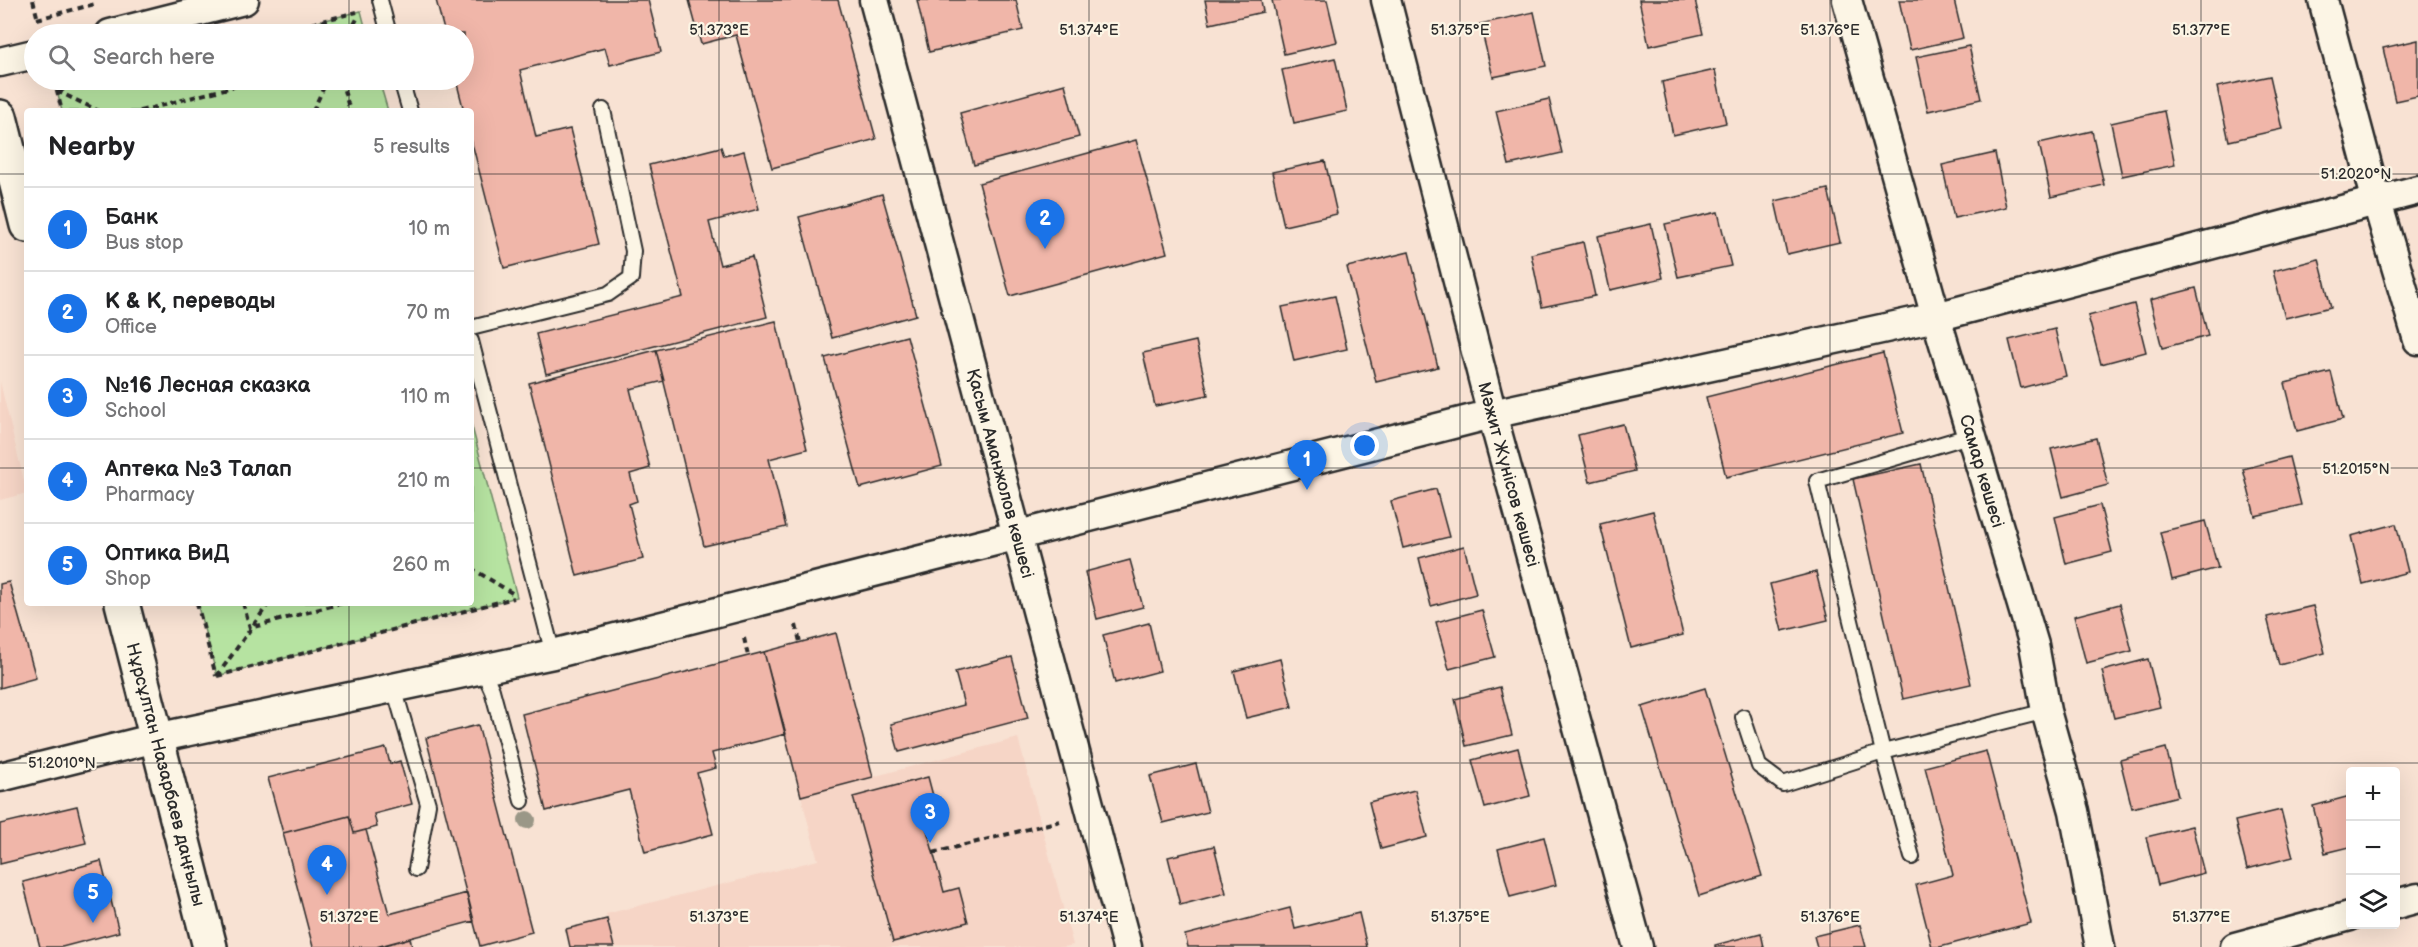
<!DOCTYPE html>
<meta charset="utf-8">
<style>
body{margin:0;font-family:"Balsamiq Sans",sans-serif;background:#f6f6f6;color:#202124}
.controls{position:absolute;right:18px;bottom:18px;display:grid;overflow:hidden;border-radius:6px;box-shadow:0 6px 24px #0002}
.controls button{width:54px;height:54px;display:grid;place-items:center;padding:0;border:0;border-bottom:2px solid #e0e0e0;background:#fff;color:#202124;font:30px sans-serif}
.you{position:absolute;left:1365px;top:446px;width:21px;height:21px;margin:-15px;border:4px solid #fff;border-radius:50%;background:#1a73e8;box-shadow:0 0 0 9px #1a73e833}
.badge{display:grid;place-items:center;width:39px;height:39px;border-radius:50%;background:#1a73e8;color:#fff;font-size:20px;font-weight:700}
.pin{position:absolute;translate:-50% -50px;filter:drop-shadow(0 2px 3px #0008)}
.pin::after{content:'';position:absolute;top:32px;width:21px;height:18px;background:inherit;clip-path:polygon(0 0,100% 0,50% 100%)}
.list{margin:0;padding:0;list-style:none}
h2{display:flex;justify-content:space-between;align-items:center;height:78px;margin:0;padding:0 24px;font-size:26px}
h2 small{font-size:20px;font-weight:400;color:#757577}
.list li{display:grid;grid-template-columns:39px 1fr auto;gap:18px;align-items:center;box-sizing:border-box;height:84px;padding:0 24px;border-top:2px solid #e0e0e0}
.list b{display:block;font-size:22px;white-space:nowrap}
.list p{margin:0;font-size:20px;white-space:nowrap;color:#757577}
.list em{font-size:20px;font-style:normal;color:#757577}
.icon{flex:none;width:33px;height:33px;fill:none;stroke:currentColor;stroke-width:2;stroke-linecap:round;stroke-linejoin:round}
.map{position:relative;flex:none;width:2418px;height:947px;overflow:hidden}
.search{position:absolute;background:#fff;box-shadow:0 6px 24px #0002;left:24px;top:24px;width:450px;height:66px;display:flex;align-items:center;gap:15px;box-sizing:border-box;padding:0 21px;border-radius:33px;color:#757577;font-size:22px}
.panel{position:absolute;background:#fff;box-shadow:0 6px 24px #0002;left:24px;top:108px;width:450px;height:498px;border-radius:6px}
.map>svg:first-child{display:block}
</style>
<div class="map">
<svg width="2418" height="947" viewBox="0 0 2418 947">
<rect width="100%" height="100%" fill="#f8e2d3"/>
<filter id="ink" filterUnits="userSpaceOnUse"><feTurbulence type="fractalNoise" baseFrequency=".0167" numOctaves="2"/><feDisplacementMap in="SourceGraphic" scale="12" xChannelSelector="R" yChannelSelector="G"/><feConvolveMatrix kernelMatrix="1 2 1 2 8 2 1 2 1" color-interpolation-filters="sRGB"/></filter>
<g filter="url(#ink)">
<path fill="#f6d5c6" d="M0,382L27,493L0,500Z
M1018,738L1073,945L1064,947H614L606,914L818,860L801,796Z"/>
<path fill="#b6e3a1" stroke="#708766" stroke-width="1.5" d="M361,11L367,34H271Z
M101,80H379L388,111H62L57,91Z
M471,423L517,597L217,676L197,603H471Z"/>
<path fill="#f0b6a9" stroke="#2b2b2b" stroke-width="1.5" d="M436,0H648L661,52L610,65L605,48L520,70L536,137L570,129L599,244L504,268L471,139V111H464L456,80H464V34H445Z
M689,0H838L876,139L772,168L736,35L701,44Z
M917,0H1016L1023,30L929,52Z
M1205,0H1261L1263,12L1210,24Z
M1272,0H1327L1337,42L1284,54Z
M1639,0H1695L1703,34L1649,46Z
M1899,0H1954L1963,38L1910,50Z
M1534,12L1546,66L1493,77L1480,24Z
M2418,40V96L2395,101L2383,48Z
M1969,46L1981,99L1928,111L1916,57Z
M1335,58L1347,111L1294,123L1282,70Z
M1715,70L1726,123L1673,135L1662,82Z
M2270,76L2282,129L2229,141L2217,87Z
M1065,84L1079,137L974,165L960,113Z
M1549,99L1562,153L1509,165L1496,111Z
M2164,111L2175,165L2122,176L2111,123Z
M2092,131L2104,185L2051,197L2039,143Z
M1136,140L1167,253L1010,296L979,183Z
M721,147L724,156L744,151L759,209L709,222L720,265L752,257L767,317L546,374L536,334L683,297L649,165Z
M1995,153L2006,207L1954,218L1942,165Z
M1325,161L1337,214L1284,226L1272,172Z
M1828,189L1840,242L1787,254L1775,201Z
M882,194L916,315L832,338L799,217Z
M1718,212L1731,266L1678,277L1665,224Z
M1651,224L1663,278L1610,290L1598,236Z
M1583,242L1595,296L1542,307L1531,254Z
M1409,252L1438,367L1376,382L1347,267Z
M2319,259L2331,307L2285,318L2273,271Z
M2196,288L2208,336L2162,348L2150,300Z
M1335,296L1347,349L1294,361L1282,307Z
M2134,304L2146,352L2101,364L2088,316Z
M776,321L807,449L769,459L786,527L704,546L656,350Z
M2055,329L2066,376L2021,388L2009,340Z
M907,336L942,466L860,488L825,358Z
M1196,341L1208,395L1155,406L1143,353Z
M656,350L664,381L630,389L650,468L630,474L637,501L629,504L643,559L577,576L529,383Z
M1883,353L1903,433L1726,477L1706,397Z
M2331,372L2343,419L2297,431L2285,383Z
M1623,424L1635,471L1590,482L1578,435Z
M2096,438L2108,485L2063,497L2051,449Z
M2289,457L2301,505L2255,516L2243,469Z
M1921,464L1971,684L1903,699L1853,479Z
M1436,489L1449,537L1403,548L1391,501Z
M2100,505L2112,552L2066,564L2055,517Z
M1653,511L1683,635L1631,648L1600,524Z
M2205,521L2218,568L2172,580L2160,532Z
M2396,524L2408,572L2363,584L2351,536Z
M1464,546L1476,594L1431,606L1419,558Z
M1130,560L1143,607L1097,619L1085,572Z
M1816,572L1828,620L1782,631L1770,584Z
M9,582L36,678L0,688V584Z
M2120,604L2132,651L2086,663L2074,616Z
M2313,606L2325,653L2279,665L2267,617Z
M1482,610L1495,657L1449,669L1436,622Z
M1149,623L1160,671L1115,683L1103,635Z
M836,633L873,777L801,796L764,652Z
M764,652L786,734L712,753L716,768L697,773L713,834L645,852L629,790L546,811L522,714Z
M1012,657L1028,718L899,752L891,724L964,705L955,672Z
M1280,659L1292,707L1246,718L1234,671Z
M2148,659L2160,707L2114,718L2102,671Z
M1500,687L1512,735L1466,746L1455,699Z
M1705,688L1762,876L1699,896L1642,707Z
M478,725L532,932L480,946L426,738Z
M386,748L390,764L400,761L412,804L374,814L377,827L354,833L349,816L283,833L268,778Z
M1518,748L1530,796L1485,808L1472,760Z
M2166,748L2178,796L2132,808L2120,760Z
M1986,751L2031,923L1940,947H1932L1916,885L1953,875L1925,767Z
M1196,764L1208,812L1163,823L1150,776Z
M928,777L937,811L923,815L944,892L959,888L968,922L893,942L853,797Z
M1415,790L1427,837L1381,849L1369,802Z
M2350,796V847L2325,853L2313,806Z
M77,806L86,843L0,864V824Z
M2281,810L2293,857L2247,869L2235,821Z
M349,816L354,833L366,830L389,914L467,893L474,921L376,947H313L283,833Z
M2192,826L2204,873L2158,885L2146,837Z
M1544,837L1556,885L1510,897L1498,849Z
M1214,846L1226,893L1180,905L1168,857Z
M101,861L119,932L62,947H40L23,882Z
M1290,908L1295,929L1359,913L1367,947H1188L1185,935Z
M607,919L614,947H570L566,929Z
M1860,925L1866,947H1817L1814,936Z
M1761,933L1764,947H1715V945Z
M410,938L412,947H376L396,942Z"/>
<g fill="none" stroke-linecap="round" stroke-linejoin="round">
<defs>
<path id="lane" d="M380,0L389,34
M401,80L410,111
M471,328L608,294L631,278L633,251L603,110
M471,341L553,654
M482,668L492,690L522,801
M394,688L428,804L416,869
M1743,717L1759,766L1783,784L1883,752L2046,711
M1912,857L1883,752L1817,481L1972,435"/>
<g id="street">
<path id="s1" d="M874,0L1127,947"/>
<path id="s2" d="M1386,0L1492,414L1638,947"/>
<path id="s3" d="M1847,0L1936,317L2034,645L2046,711L2074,811L2100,947"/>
<path d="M2323,0L2377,202L2418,340"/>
<path d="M110,34L244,0"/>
<path d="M0,62L34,54"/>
<path d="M0,777L156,738L553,654L1492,414L1936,317L2418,190"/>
<path d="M2396,904L2418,898"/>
<path d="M2235,947L2350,916"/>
</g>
<g id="secondary">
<path d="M0,117L27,225"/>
<path id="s4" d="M122,603L210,947"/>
</g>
</defs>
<use href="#lane" stroke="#2b2b2b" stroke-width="18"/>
<use href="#street" stroke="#2b2b2b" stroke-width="33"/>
<use href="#secondary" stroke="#2b2b2b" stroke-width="38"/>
<path stroke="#2b2b2b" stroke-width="4" stroke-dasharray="6 4.5" stroke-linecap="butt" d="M33,0L38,20
M37,19L95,4
M271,34L357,12
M349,34L358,17
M54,80L62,111
M341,80L350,111
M57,91L99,111
M58,91L100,80
M140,111L259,80
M313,111L327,80
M471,568L512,593
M197,603L216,676
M243,603L250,628L342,603
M796,625L800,642
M744,638L748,656
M217,676L514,598
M217,676L269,603
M933,853L1060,821"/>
<use href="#lane" stroke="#fcf5e5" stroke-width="14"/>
<use href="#street" stroke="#fcf5e5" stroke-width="28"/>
<use href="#secondary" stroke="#fcf5e5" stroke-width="33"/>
</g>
<circle fill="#9a9787" cx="527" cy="820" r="9"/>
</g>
<path fill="none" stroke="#2b2b2b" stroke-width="1.5" stroke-opacity="0.45" d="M349,0V34M719,0V947M1089,0V947M1460,0V947M1830,0V947M2201,0V947M349,80V111M0,174H27M471,174H2418M0,468H27M471,468H2418M349,603V947M0,763H2418"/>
<g text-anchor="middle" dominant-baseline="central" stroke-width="4.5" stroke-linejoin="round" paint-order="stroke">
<g font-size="18" fill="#2b2b2b" stroke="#fcf5e5">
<text stroke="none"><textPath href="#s3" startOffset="490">Самар көшесі</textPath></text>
<text stroke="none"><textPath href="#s1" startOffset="490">Қасым Аманжолов көшесі</textPath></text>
<text stroke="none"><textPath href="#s2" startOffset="490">Мәжит Жүнісов көшесі</textPath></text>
<text stroke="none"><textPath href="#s4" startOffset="177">Нұрсұлтан Назарбаев даңғылы</textPath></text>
</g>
</g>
<g font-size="15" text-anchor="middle" fill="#2b2b2b" stroke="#fcf5e5" stroke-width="4.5" stroke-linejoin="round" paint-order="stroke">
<text x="719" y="35">51.373°E</text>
<text x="1089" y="35">51.374°E</text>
<text x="1460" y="35">51.375°E</text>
<text x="1830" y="35">51.376°E</text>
<text x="2201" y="35">51.377°E</text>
<text x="2356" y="179">51.2020°N</text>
<text x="2356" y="474">51.2015°N</text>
<text x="62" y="768">51.2010°N</text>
<text x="349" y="922">51.372°E</text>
<text x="719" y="922">51.373°E</text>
<text x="1089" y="922">51.374°E</text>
<text x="1460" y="922">51.375°E</text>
<text x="1830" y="922">51.376°E</text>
<text x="2201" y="922">51.377°E</text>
</g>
</svg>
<div class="controls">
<button>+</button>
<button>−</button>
<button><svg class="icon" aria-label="layers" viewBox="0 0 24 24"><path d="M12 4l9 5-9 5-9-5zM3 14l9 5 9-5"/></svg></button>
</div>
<div class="you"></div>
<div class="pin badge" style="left:1307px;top:490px">1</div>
<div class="pin badge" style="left:1045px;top:249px">2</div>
<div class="pin badge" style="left:930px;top:843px">3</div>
<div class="pin badge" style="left:327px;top:895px">4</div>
<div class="pin badge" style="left:93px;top:923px">5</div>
<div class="search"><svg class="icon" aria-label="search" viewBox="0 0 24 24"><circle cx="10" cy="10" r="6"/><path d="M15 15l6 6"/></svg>Search here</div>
<section class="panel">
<h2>Nearby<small>5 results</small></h2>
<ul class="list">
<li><span class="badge">1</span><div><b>Банк</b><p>Bus stop</p></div><em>10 m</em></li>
<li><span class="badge">2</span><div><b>K &amp; K, переводы</b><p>Office</p></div><em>70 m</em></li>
<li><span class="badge">3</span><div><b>№16 Лесная сказка</b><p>School</p></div><em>110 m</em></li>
<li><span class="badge">4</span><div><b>Аптека №3 Талап</b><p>Pharmacy</p></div><em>210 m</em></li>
<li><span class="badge">5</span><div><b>Оптика ВиД</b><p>Shop</p></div><em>260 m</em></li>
</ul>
</section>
</div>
